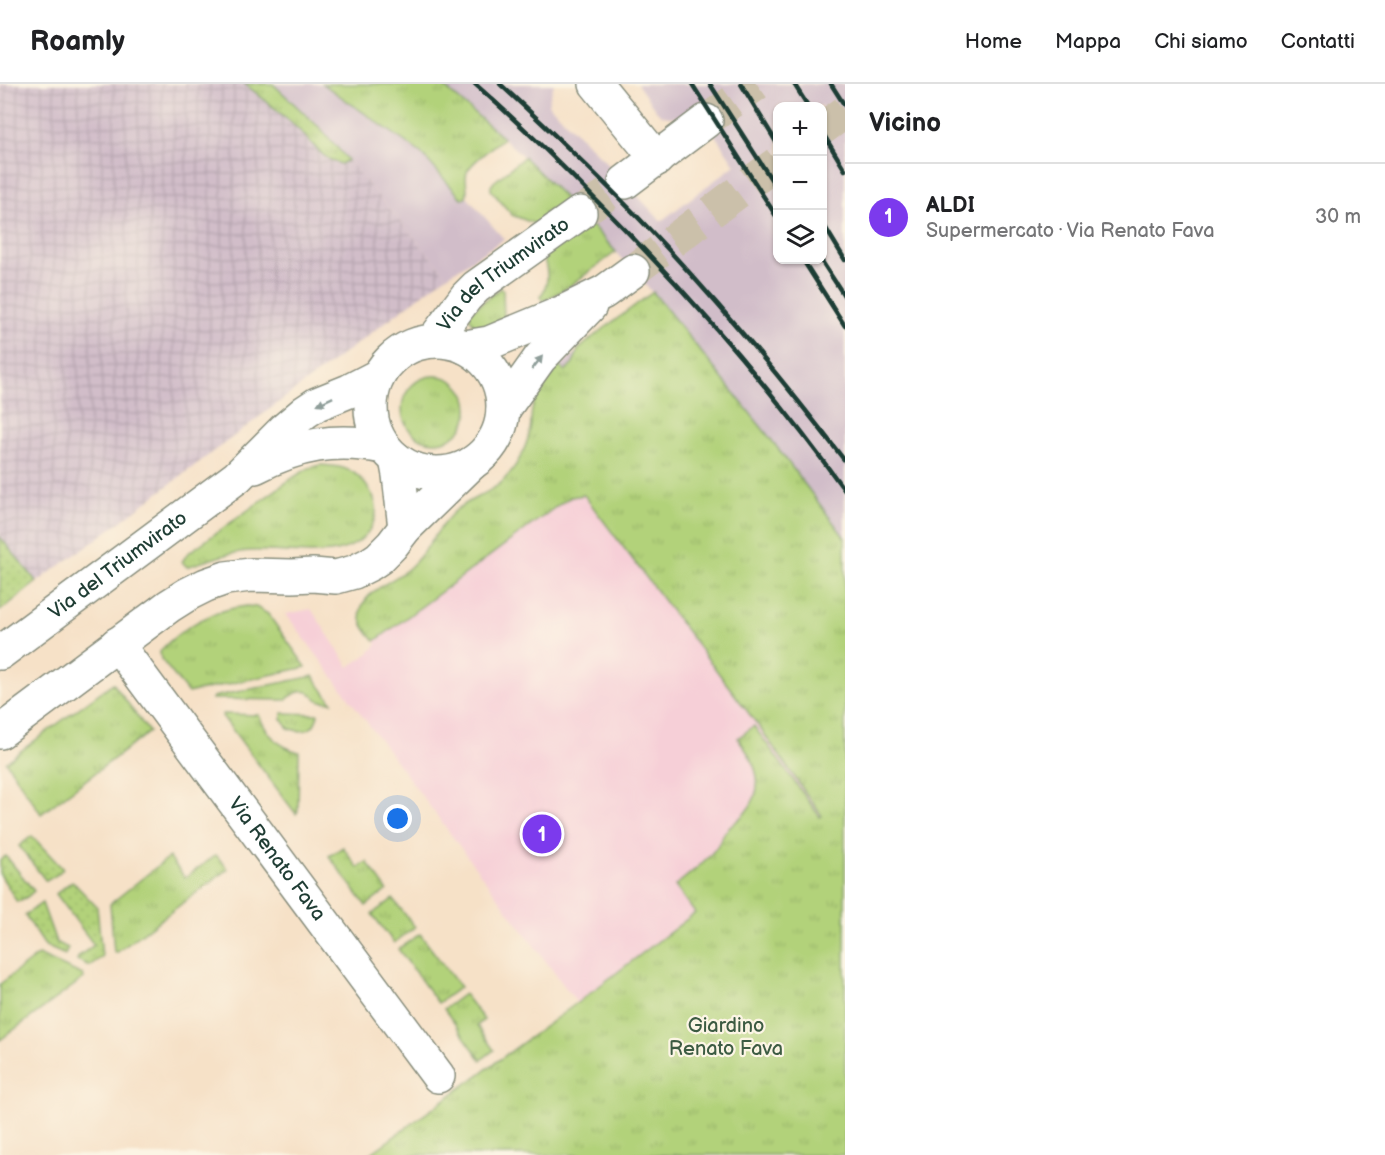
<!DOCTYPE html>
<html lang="it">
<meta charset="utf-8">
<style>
body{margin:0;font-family:"Balsamiq Sans",sans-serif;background:#f6f6f6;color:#202124}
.controls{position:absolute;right:18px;top:18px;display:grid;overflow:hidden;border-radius:12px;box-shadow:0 2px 4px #0004}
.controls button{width:54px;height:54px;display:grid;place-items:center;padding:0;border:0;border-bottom:2px solid #e0e0e0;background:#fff;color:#202124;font:30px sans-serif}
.you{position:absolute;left:398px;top:735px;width:21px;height:21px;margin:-15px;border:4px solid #fff;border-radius:50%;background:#1a73e8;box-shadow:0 0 0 9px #1a73e833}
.badge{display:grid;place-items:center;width:39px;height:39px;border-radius:50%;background:#7c3aed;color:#fff;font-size:20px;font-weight:700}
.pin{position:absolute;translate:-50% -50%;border:3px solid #fff;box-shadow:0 2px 6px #0006}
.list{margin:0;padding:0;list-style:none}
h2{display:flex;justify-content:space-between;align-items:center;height:78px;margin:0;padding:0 24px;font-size:26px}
h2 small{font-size:20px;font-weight:400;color:#757577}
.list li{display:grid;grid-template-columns:39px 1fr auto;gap:18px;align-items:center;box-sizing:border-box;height:108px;padding:0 24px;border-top:2px solid #e0e0e0}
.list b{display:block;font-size:22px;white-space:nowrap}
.list p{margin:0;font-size:20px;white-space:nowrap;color:#757577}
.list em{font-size:20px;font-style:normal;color:#757577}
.icon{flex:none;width:33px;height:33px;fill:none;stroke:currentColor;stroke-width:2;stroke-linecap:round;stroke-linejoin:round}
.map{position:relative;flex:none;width:845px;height:1071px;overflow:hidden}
header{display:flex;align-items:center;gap:36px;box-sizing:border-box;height:84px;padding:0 30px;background:#fff;border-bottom:2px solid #e0e0e0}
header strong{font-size:28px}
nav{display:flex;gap:33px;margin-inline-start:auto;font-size:21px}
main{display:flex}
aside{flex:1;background:#fff}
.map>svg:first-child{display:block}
</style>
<header>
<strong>Roamly</strong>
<nav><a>Home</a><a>Mappa</a><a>Chi siamo</a><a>Contatti</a></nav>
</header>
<main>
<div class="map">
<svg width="845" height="1071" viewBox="0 0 845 1071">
<defs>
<pattern id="industrial-grid" width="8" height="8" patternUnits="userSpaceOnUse" patternTransform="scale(1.5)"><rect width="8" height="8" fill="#d1bdc9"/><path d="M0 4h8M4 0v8" fill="none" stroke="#b3a3ad"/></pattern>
<pattern id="grass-tufts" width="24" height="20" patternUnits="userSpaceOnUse" patternTransform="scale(1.5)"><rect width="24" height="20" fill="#b2d27a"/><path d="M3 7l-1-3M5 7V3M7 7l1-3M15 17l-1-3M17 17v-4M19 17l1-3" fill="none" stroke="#99b56a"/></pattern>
<pattern id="garden-dots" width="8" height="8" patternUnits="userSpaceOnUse" patternTransform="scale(1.5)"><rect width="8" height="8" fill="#b2d27a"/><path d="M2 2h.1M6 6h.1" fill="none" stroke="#99b56a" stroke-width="1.8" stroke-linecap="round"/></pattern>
</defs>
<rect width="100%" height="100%" fill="#fcf5e5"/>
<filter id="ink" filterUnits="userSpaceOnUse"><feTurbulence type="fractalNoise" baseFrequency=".0167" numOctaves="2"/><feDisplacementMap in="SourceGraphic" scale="12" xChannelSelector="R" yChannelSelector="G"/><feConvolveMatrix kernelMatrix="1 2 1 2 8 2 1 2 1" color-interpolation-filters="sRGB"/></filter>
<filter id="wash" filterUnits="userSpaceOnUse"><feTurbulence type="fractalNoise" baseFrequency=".008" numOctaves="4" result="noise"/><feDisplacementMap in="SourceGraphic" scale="24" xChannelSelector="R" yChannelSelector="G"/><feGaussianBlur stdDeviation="1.35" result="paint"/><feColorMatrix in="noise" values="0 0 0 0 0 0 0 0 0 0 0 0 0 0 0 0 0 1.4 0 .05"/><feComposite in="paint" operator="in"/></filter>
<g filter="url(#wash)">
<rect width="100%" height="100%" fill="#f6e1c7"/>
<path fill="#f6cfd7" d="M571,389L585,414L757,640L822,732L577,919L286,530L311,525L349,583L369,569L377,560L368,549Z"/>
<path fill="url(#industrial-grid)" d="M0,0H273L321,44L447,192L105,449L37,498L0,453Z"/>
<path fill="#d1bdc9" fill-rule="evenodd" d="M273,0H554L548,20L604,76L661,137L735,81L697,24L685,31L676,33H668L661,31L656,26L637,0H845V567L560,282L594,252L652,208L573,122L525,136L512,131L491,106V102L524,73L503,54L479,75L467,87L466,97L468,107L467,113L504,155L447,192L321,44ZM778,22H822V176H778Z"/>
<path fill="url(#grass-tufts)" stroke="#688857" stroke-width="1.5" d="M245,0H273L320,44L348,76L341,80C320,75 311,56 295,42C279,27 262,14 245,0Z
M323,0H441L503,54C495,61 470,79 467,88C464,96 469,105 466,113L462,115L421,69Z
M524,73L573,122L540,142L512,131L491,106V102L494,98Z
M588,137L616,168L567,204L543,217L540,213C550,199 548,187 543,172Z
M501,204L503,206L504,236L483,243L475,242L470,235V228Z
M653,208L770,354L845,454V1071H369L577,919L695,829L675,802C689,790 705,779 716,764C720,759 722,753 725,748C731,741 739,736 745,729C768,702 755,678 738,654L754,642L820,733L822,732L757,640L584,411L571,413L561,419L375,557C367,548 358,538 361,525C366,506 396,496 409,484C428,468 437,443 455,427C469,415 488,410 502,398C516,384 526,365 530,346C532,337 530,328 534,319C539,304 550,293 560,282L565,287L573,280L578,266L594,252Z
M402 325a33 33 0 1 1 66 0a33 33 0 1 1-66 0Z
M320,381C336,382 351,383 362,396C374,410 381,424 372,441C352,484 287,464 249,467C227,469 208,476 187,483L182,478L187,470L294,393L309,384Z
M247,522L256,523L268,530L306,583L188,609L161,575L160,567C182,543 214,525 247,522Z
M313,592L332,618L320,617L308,608L302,607L296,609L285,616L212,615L213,613Z
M113,599L149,648L41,730L6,678Z
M282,629L318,630C315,647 304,650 288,644L282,635Z
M223,630L259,631C266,650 279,663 299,668L298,727L296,730L222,632Z
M343,763L358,784L367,778L387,806L366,822L329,772Z
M216,771L228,785L116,869L114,868L110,820L169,773L185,794Z
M393,815L415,843L394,859L372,830Z
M420,850L460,903L438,919L398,865Z
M38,871L83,891L84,894L0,956V900Z
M464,910L484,936L477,942L494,966L481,976L444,925Z"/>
<path fill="url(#garden-dots)" stroke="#688857" stroke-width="1.5" d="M0,453L37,498L0,527Z
M32,752L63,785L55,792L46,797L19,762Z
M6,772L34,807L27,813L17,818L0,790V776Z
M72,797L97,823L102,873L89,882L77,876L79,872L94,861L56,810Z
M42,819L56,858L68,864L65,871L45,862L25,831Z"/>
</g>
<g filter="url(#ink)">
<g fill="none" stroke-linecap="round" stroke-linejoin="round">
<path stroke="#cbc0aa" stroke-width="33" stroke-dasharray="33 16" stroke-linecap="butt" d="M706,37L757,0
M580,129L625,98"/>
<path stroke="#cbc0aa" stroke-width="33" stroke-dasharray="33 16" stroke-linecap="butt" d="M822,45L845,28
M633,187L778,78"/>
<defs>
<g id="street">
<path d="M596,0L657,75"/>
<path d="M625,98L706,37"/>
<path id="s1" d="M433,257L466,213L476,203L580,129"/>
<path d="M396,375L399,391L405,444"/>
<path id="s2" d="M117,560L438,992"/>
<path d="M0,648L169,522L188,510L206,501L226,494L251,491L292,492L313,491L336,493L354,488L370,480L379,474L392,461L405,444L471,380"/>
</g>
<g id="secondary">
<circle cx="437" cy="323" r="66"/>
<path d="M465,263L489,259L561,229L604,208L633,187"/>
<path d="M503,326L540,274L590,222"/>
<path d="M255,383C299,360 335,354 384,363"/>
<path id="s3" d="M0,569L237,393L285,345L305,328L317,320L349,307L378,292"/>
</g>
</defs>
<use href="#street" stroke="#8a8f7e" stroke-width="36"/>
<use href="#secondary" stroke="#8a8f7e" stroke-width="36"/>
<use href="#street" stroke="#fff" stroke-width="33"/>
<use href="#secondary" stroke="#fff" stroke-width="33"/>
<path stroke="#1f3d34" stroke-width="4.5" d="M475,0C516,36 555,74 593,113C684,204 770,302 845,407
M500,0C552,48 603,96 651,147C720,220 784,297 845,377
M692,0L778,135
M710,0L778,106
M741,0L778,61
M794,0L808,22
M831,0L845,22
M822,48L845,86
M822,138L845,176
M803,176L845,242
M821,176L845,213"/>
</g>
<defs><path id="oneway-solid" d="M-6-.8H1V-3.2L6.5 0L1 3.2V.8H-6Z" transform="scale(1.5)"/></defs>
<g fill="#8f9e9a">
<use href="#oneway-solid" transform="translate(537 279) rotate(-52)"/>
<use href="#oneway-solid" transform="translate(325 317) rotate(155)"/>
</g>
</g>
<g text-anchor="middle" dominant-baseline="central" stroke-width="4.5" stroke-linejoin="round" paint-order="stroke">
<g font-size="20" fill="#1f3d34" stroke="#fcf5e5">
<text stroke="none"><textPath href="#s1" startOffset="98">Via del Triumvirato</textPath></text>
<text stroke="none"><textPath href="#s3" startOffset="147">Via del Triumvirato</textPath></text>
<text stroke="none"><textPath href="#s2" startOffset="268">Via Renato Fava</textPath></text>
</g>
<g font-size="20" fill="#3c5b42" stroke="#fcf5e5">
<text x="726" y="942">Giardino<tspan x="726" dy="23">Renato Fava</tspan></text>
</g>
</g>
</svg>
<div class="controls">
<button>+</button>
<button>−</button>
<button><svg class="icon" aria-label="layers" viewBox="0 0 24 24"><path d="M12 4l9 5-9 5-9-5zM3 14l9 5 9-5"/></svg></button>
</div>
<div class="you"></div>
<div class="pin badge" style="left:542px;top:750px">1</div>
</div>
<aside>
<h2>Vicino<small></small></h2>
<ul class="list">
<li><span class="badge">1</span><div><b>ALDI</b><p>Supermercato · Via Renato Fava</p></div><em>30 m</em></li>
</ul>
</aside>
</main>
